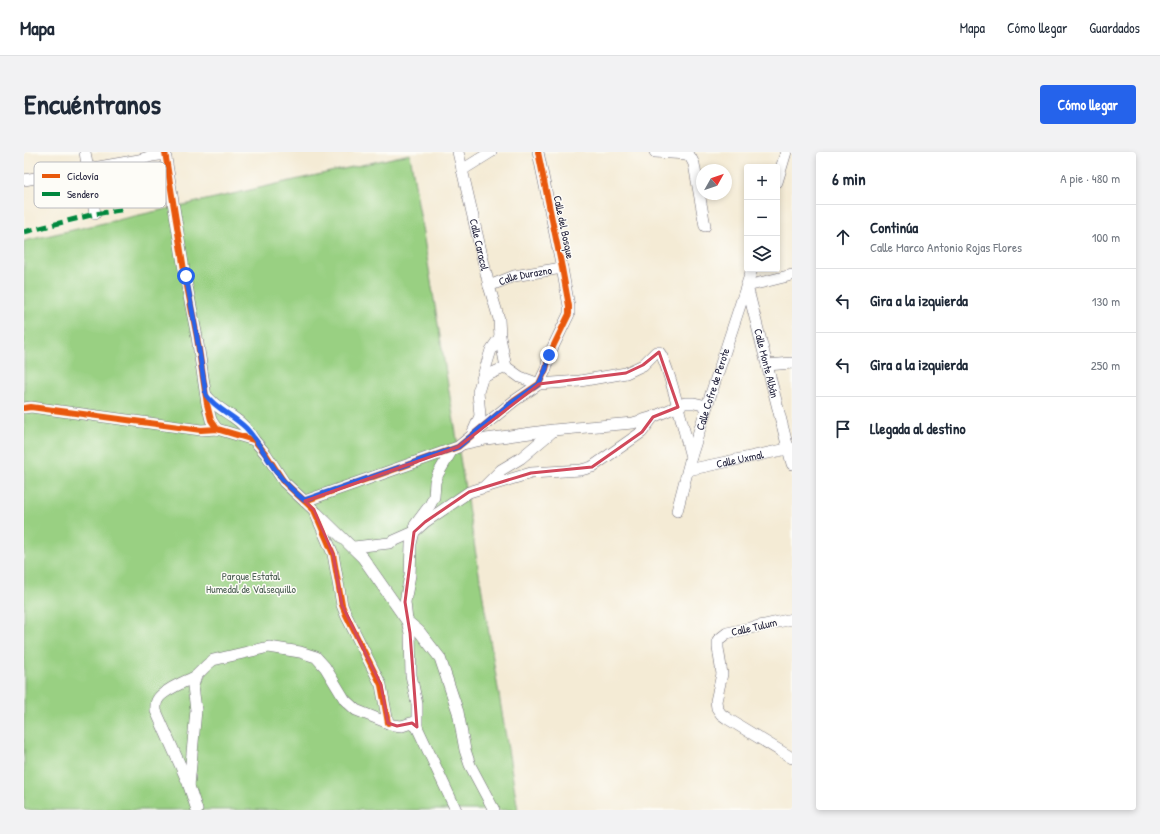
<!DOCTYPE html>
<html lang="es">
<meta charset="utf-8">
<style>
body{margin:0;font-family:"Patrick Hand",sans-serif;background:#f2f2f3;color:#1f2937}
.controls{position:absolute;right:12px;top:12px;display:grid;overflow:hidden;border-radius:4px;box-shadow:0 2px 6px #0003}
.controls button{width:36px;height:36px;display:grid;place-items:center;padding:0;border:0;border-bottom:1px solid #e0e1e3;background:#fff;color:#1f2937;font:20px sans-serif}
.compass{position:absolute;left:672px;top:12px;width:36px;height:36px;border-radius:50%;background:#fff;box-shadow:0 2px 6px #0003;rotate:50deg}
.stop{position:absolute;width:12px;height:12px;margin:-9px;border:3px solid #2563eb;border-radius:50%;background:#fff}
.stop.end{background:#2563eb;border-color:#fff;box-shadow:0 1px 4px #0008}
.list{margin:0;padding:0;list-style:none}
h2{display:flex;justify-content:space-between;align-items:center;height:52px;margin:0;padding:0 16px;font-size:17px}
h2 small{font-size:13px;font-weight:400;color:#747a83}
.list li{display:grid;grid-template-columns:26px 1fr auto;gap:12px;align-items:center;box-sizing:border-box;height:64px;padding:0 16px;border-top:1px solid #e0e1e3}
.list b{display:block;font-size:15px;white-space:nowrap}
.list p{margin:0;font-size:13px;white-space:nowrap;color:#747a83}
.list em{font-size:13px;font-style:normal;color:#747a83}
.icon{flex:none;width:22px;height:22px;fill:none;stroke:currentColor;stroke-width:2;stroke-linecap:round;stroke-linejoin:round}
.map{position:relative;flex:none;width:768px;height:658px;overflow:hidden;border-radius:4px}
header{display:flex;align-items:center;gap:24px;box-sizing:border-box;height:56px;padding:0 20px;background:#fff;border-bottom:1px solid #e0e1e3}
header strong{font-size:19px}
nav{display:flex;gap:22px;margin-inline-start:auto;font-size:14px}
.intro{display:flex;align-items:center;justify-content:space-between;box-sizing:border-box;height:96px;padding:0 24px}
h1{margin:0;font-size:28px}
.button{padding:10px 18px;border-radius:4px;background:#2563eb;color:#fff;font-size:14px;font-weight:700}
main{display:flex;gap:24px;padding:0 24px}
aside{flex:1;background:#fff;border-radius:4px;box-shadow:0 2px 6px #0003}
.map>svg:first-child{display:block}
</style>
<header>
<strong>Mapa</strong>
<nav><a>Mapa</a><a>Cómo llegar</a><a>Guardados</a></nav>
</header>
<div class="intro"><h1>Encuéntranos</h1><a class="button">Cómo llegar</a></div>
<main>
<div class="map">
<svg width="768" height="658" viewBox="0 0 768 658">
<rect width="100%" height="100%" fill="#fdfcf7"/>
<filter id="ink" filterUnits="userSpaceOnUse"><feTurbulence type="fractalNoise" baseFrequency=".025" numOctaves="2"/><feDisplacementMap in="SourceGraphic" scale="8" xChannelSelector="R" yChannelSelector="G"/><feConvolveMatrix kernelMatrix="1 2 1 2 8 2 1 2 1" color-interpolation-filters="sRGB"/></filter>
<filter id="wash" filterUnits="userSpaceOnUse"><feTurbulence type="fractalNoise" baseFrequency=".012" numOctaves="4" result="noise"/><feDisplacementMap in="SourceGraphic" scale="16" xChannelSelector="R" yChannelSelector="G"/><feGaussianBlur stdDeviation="0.9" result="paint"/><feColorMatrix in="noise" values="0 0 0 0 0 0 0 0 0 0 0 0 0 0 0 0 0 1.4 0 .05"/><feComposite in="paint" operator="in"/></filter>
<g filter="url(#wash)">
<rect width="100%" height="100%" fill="#f4ebd5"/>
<path fill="#99d082" stroke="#5e795e" d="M386,2L494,658H0V89Z"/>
</g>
<g filter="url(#ink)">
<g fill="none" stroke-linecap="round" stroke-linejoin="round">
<defs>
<g id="minor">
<path d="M61,0L71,62"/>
<path d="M141,0L161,124L173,185L183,252L187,268L193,277"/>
<path id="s1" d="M434,0L465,134L475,167L476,185L482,215L496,225L515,232L556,229L602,221L619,213L632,200H635C644,208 662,288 667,305"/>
<path d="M631,0L663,2L667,6L670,12L681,74"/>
<path d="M438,18L467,0"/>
<path d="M0,28L115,8L128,4L142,2"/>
<path d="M753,30L762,0"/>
<path id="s2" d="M768,123L723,134L768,312"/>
<path id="s3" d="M465,134L490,124L538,116"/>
<path d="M743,213L768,211"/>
<path d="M459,225L482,215"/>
<path d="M182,243C189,253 199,258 209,265C218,271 225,279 230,288"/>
<path d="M0,256L7,255L177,278L193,277L230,288L242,302L260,330L290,358L309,402L318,453L322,463L357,533L364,571"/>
<path d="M449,280L456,264L454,240L467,198L476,185"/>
<path d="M439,292L462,287L529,278L609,271L629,265L661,251H670L683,254"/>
<path id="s4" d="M664,318L768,296"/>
<path d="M460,335L477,318L497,306L529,279"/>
<path d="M281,349L434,295L490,249L515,232L522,217L525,203L545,162V154L538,116L514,0"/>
<path id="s5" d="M653,359L667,305L683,254L728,117"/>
<path d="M293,361L339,406L383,469L395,479L416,506L434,560L441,598L446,613L470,658"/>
<path d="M391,373L406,353L410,345L411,330L414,322L428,298"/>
<path d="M330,395L365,391L390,380"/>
<path d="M768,467L703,481L694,488V496L698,522L692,549L693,556L697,562L704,567L768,606"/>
<path d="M393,575V552L387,523L386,481L383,469L381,450L386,423L387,392L390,380L401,370L445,340L507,321L557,318L568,315L618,280L629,265"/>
<path d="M165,633L132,559C132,555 131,551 134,547C139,538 163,529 172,524"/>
<path d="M173,658L165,634L172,558L169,534L172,524L183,513L189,508L245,495L276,500L292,505L301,515L321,548L332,558L369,573L378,574L387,571L393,575L432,658"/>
</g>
</defs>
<use href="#minor" stroke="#6c6871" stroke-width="12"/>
<use href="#minor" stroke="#fff" stroke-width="11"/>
<path stroke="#00873e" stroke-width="5" stroke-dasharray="10 5" stroke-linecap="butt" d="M0,80L71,62L102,57"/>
<defs>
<path id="cycleway" d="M141,0L161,124L173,185L183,252L187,268L193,277
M0,256L7,255L177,278L193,277L230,288L242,302L260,330L290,358L309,402L318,453L322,463L357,533L364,571
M281,349L434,295L490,249L515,232L522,217L525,203L545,162V154L538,116L514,0"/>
</defs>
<use href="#cycleway" stroke="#fdfcf7" stroke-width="8"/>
<use href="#cycleway" stroke="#e8590c" stroke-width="6"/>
</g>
</g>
<g fill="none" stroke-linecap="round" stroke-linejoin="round" filter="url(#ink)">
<path stroke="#2563eb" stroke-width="5" d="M162,124L173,185L182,243C192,257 209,263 222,276C236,291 245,311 258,327C265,335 273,342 280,348L434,295L483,254L515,232L522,217L525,203"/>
</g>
<path fill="none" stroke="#d1495b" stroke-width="3" stroke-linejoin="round" d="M635,200L654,255L629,265L618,280L568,315L507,321L445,340L401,370L390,380L381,450L386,481L393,575L388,571L373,574L364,571L357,533L318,453L309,402L290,358L281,349L434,295L515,232L602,221L619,213Z"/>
<g text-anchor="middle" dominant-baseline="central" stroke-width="3" stroke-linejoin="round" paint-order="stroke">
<g font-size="11" fill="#22223b" stroke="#fdfcf7">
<text transform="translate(540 75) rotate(78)">Calle del Bosque</text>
<text stroke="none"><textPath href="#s1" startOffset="95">Calle Caracol</textPath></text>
<text stroke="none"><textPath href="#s3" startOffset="38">Calle Durazno</textPath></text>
<text stroke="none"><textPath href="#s2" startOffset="126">Calle Monte Albán</textPath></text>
<text stroke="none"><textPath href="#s5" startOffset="127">Calle Cofre de Perote</textPath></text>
<text stroke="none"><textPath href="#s4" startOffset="53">Calle Uxmal</textPath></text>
<text transform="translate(730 475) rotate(-13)">Calle Tulum</text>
</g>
<g font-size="11" fill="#4c5f54" stroke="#fdfcf7">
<text x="227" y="424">Parque Estatal<tspan x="227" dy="13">Humedal de Valsequillo</tspan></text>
</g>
</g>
<rect x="10" y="10" width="132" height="46" rx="6" fill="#fdfcf7" stroke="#bbbbbf" stroke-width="1"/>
<rect x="18" y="22" width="18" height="4" fill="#e8590c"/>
<rect x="18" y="40" width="18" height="4" fill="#00873e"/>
<g font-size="11" fill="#22223b">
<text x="43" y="28">Ciclovía</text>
<text x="43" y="46">Sendero</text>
</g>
</svg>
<div class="controls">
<button>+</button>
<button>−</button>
<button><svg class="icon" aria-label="layers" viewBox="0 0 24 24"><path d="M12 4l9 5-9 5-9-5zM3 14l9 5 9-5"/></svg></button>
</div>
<svg class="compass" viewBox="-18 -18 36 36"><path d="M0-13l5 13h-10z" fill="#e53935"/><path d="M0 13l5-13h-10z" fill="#747a83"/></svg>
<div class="stop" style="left:162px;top:124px"></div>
<div class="stop end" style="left:525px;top:203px"></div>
</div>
<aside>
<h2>6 min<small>A pie · 480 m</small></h2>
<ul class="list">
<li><svg class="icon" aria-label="ahead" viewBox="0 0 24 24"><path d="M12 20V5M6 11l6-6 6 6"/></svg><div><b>Continúa</b><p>Calle Marco Antonio Rojas Flores</p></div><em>100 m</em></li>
<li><svg class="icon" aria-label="left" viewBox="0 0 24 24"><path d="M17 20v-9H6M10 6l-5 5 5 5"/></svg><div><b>Gira a la izquierda</b></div><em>130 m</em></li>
<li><svg class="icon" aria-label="left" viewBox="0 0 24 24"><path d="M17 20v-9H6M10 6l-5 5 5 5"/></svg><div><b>Gira a la izquierda</b></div><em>250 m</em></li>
<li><svg class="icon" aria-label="arrive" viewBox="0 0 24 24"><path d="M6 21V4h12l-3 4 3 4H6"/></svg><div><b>Llegada al destino</b></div></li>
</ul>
</aside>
</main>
